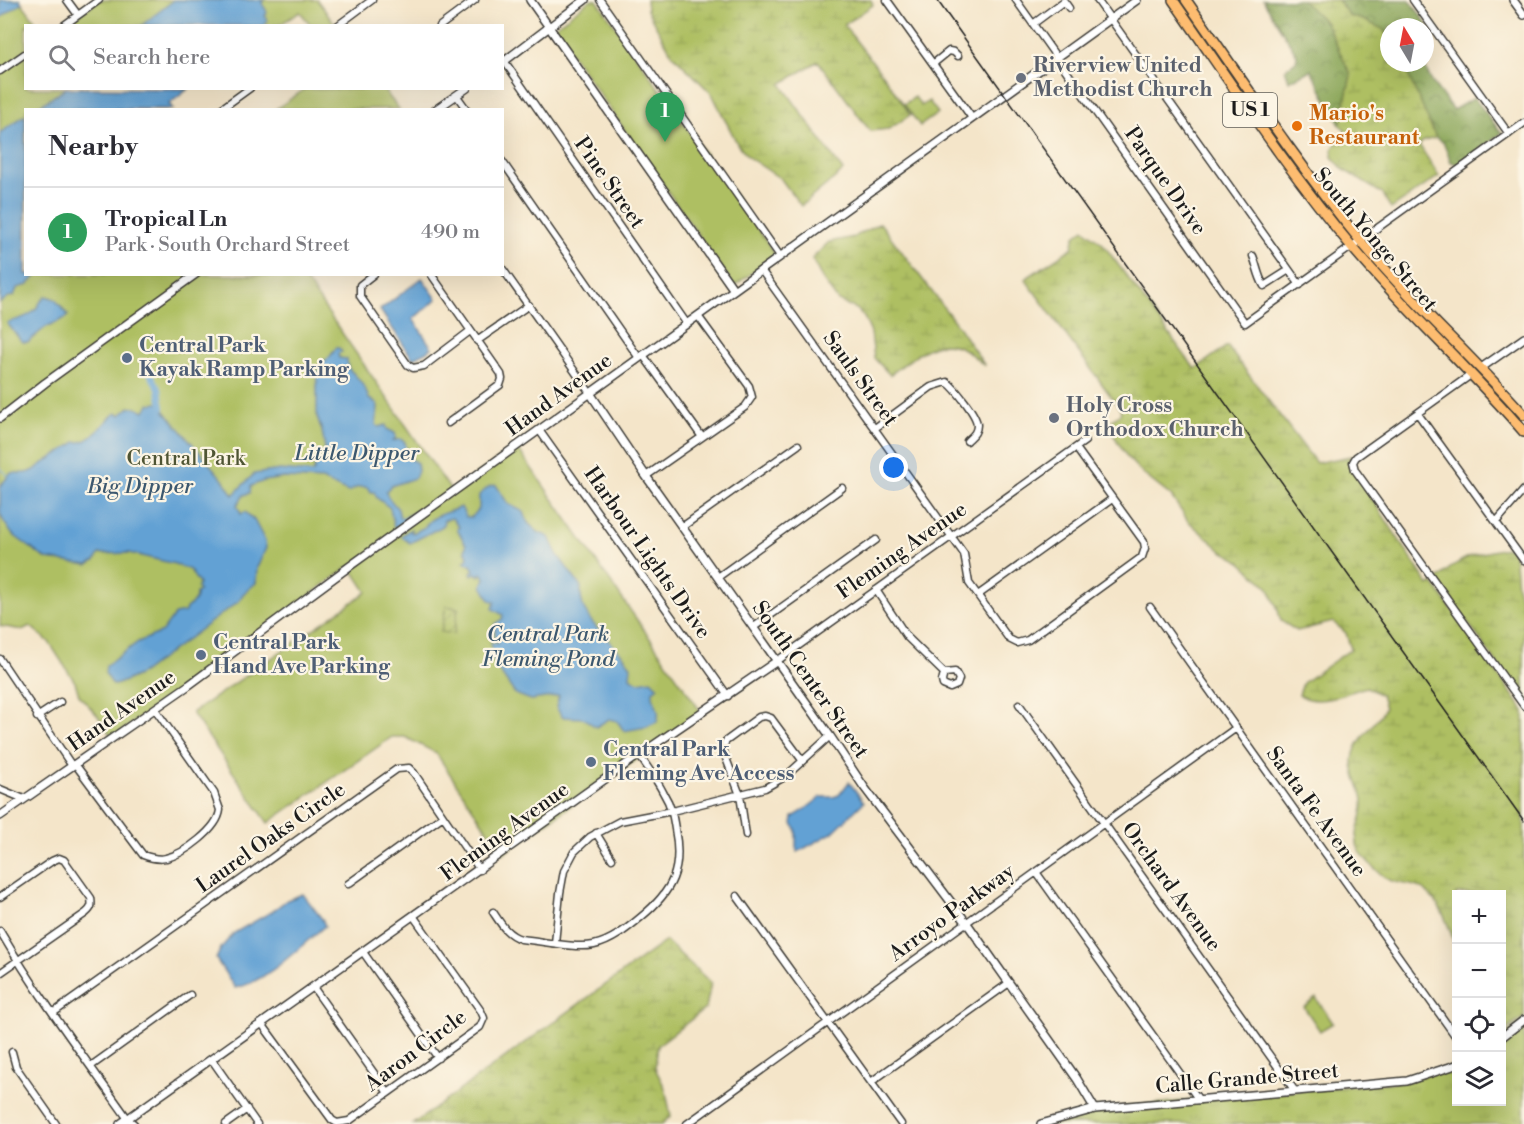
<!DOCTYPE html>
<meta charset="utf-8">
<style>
body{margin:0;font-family:"Libre Bodoni",serif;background:#f2f2f3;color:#2b2b33}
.controls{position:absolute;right:18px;bottom:18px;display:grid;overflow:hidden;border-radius:0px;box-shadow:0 6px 24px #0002}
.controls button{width:54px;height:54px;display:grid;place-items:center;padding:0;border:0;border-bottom:2px solid #e1e1e2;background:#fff;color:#2b2b33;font:30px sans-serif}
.compass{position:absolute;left:1380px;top:18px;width:54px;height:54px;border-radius:50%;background:#fff;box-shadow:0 6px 24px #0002;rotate:350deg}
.you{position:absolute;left:894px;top:468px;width:21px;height:21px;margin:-15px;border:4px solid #fff;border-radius:50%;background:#1a73e8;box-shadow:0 0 0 9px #1a73e833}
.badge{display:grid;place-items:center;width:39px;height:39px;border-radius:50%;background:#db2777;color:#fff;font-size:20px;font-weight:700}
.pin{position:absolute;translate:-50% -50px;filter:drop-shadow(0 2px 3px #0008)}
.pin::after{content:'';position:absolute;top:32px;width:21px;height:18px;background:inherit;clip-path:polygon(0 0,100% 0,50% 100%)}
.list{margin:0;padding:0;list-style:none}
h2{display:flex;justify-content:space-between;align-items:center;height:78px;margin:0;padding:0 24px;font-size:26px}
h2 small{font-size:20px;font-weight:400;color:#7c7c81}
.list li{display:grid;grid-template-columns:39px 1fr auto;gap:18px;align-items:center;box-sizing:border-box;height:90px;padding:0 24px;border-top:2px solid #e1e1e2}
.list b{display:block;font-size:22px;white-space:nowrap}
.list p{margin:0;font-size:20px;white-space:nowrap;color:#7c7c81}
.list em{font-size:20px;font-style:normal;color:#7c7c81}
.icon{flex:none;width:33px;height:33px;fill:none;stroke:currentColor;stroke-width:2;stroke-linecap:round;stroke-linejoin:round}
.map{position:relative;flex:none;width:1524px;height:1124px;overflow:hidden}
.search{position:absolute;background:#fff;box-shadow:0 6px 24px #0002;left:24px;top:24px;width:480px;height:66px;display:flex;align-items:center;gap:15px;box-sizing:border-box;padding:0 21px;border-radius:0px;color:#7c7c81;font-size:22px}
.panel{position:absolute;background:#fff;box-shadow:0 6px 24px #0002;left:24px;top:108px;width:480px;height:168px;border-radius:0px}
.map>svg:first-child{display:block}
</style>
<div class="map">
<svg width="1524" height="1124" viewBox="0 0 1524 1124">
<defs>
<pattern id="grass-tufts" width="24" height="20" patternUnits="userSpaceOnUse" patternTransform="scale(1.5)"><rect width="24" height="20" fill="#aebf62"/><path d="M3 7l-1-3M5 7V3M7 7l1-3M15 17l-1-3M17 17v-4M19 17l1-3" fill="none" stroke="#95a454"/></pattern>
<pattern id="forest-crowns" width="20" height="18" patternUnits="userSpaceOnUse" patternTransform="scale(1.5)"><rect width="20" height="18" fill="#8aa658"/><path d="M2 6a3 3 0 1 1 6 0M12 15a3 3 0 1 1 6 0" fill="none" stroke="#708648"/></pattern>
<pattern id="wetland-marsh" width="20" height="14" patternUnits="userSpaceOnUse" patternTransform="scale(1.5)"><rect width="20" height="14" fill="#aebf62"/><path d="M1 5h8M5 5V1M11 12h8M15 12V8" fill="none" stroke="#95a454"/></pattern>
<pattern id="garden-furrows" width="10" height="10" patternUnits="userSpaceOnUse" patternTransform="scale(1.5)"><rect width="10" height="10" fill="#aebf62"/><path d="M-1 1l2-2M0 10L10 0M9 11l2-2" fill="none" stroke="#95a454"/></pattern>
</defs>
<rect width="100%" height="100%" fill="#fcf5e5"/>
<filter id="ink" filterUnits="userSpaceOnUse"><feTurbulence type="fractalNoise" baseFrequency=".0167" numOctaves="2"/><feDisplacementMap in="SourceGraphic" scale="12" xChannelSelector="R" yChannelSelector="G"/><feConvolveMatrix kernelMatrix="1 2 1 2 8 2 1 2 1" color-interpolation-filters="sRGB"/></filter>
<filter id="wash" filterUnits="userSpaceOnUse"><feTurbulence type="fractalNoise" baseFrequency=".008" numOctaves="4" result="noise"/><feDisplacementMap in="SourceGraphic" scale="24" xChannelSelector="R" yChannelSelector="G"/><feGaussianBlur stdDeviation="1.35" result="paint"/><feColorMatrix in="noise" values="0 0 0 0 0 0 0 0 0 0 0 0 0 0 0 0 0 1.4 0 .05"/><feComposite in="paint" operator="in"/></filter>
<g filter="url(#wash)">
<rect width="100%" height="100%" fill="#f4e5c9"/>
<path fill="url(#grass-tufts)" stroke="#656e3f" stroke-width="1.5" d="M1524,1020V1124H1041L1095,1109L1407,1081L1456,1065V1102H1502V1037Z"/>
<path fill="url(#forest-crowns)" stroke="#53613a" stroke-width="1.5" d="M1263,0H1302L1326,23L1351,75L1340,125L1311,70L1289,81L1285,69L1296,61L1297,55Z
M1338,0H1410L1428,26L1425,30V27H1389V39L1383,29L1363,20L1349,16Z
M1403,63H1423L1432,82L1453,110L1474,98L1502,133L1459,165L1451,162L1443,142L1436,138Z"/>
<path fill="url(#wetland-marsh)" stroke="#656e3f" stroke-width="1.5" d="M646,0H871L873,5L844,25C866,55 891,82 910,115L889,129L870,131L818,61L781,84L843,171L801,206L781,179L748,157L738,145L712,94L672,54L647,10Z
M1302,0H1338L1349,16L1363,20L1383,29L1389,39V63H1403L1436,138L1424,141L1419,145L1439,176L1391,209L1383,194L1344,170L1332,157L1333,148L1346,130L1340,125L1351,75L1326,23Z
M880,223L957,325L985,366C977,360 970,352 962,348C935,334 909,361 890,375L874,358L871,333L864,317L857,309L838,301L823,280L812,259L829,242L854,237Z
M1084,229L1103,244L1195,369L1227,346L1316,463L1351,456L1349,463L1429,586L1433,583L1524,711V1017L1502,1033V894H1456V948C1449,927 1442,903 1423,890C1414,883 1402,885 1392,881C1383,878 1364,859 1359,850C1351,834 1365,818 1363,801C1362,788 1353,776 1353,762C1353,740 1375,726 1385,708L1381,695L1367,687C1345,692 1322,708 1299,695L1303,683L1351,649L1346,633L1333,622L1297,631L1281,621L1277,607L1268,587L1237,559L1222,551L1188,521L1171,496L1143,474L1127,457L1107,424L1120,414L1121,410L1025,279L1072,248L1075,236Z
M1511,547L1514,552L1517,586L1524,612V701L1437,580C1464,553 1475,555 1511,547Z
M666,941L711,983L706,1008L658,1045L655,1068L665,1088L671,1116L662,1124H413Z"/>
<path fill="#aebf62" stroke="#656e3f" stroke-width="1.5" d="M0,0H20L38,25L26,26V88L188,89L169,104L173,109L26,110V274L302,275L452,492L516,446L702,713L503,854L436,753L405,737H392L268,823L192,713L367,592L350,566L112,738L98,716L79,695L75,682L49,642L30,626L22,630L0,626Z
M99,0H317L336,25H311L300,12L279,25L63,26Z
M590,0H597L776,255L734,286L553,28Z
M305,89H383L399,109H276Z
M915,97L921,106L929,101L938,113L920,126L904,104Z
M1316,998L1333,1023L1320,1031L1304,1007Z"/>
<path fill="url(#garden-furrows)" stroke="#656e3f" stroke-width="1.5" d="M446,606L458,608L454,634L441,632Z"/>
<path fill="#62a1d4" stroke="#3f5e78" stroke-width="1.5" d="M0,0H20L22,3L0,18Z
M174,0H264L262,3L267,12L265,16L267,21L264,26L142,25Z
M65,89V88L188,89L169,104L173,109H34Z
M25,115L26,274L37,275L28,285L17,288L14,296L8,297L0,303V133Z
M422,278L437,299L413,319L432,348L413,359L380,310Z
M46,296L55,299L68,315L66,318L46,327L28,342H22L7,323C16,319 26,319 34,311C39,306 40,300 46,296Z
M336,348H339L342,352L338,353L339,358L347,359L348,368C357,376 366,387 369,399L377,403L378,407L376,425L379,427L386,425L387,429L395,433L396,437L393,441L400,439L405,442L407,457L417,463L418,471L415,478L391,486L386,491L388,497L398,509L400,518L405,517L419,510L394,528L390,508L377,498L374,492H371L367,487H358L348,492L322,480L284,478L264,481L251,486L250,493L244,495L237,505L241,514L245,512L254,520L265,541L266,548L257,568L256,583L243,594L239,601L142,673C136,676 118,685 113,685L105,673L106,666L138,642L162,632L175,614L185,612L186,608C192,604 197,601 196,593L199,591L197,588L199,584L190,570L175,564L129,553L99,554L95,561L88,565L46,559L12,534L4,522L0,513V486L11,473C22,473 31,475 39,466L76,442C94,443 102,422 116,413L121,415C132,403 131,407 145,411L149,404L158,403L224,481L233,495L254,474L280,470L313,473L316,464L321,460L325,448L322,431L317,417V378L321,363L329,358Z
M496,485L508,504L524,512L528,523L538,532L549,537L557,554L581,587C577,622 615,640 631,666L630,677L638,682L651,680L658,687L653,691C651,703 662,707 657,722L646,727L624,731L617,721L609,719L596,727L583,718L562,717L556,707L559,696L531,700L515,694L498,669L493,659L491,642L498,644V640L495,639V624L502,619L503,615L493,609L495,602L490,600L482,586L485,578L483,574L481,573L480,576L475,573L472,575L471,572L474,570L471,565L464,562L468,558L467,553L465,551L466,545L457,529L459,527L452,518L444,520L443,526L410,543L401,536L411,529V532L413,533L425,527C429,516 450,512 461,507L466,517H472L479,509V495L490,486Z
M849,782L864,802L832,833L798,852L796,848V829L792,824L793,817L803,811L821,797H833L839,795Z
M303,894L322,919L325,926C300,946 266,983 235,988L216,959L221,948L234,933L271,912L287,900Z"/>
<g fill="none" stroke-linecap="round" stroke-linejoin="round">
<path stroke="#62a1d4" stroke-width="1.5" d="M0,468L8,476"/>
<path stroke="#62a1d4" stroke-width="6" d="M145,364L159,389L162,408"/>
</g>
</g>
<g filter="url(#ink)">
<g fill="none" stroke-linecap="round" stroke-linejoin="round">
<defs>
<path id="minor" d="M67,0L78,15
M600,0L780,256
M887,0L972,118
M1016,0L1245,323L1524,123
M1097,0L1300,285
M1413,0L1509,134
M1033,24L1064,1L1069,8
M63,26L99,0
M337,26L372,0
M440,26L475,0
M505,62L687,324
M933,64L949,51L954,52L958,56
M0,71L26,53
M457,96L467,110
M221,109L250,88
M502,161L639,358
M1253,256C1257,266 1258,276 1264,286L1289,270
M502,268L590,393
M761,270L964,554L969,583L1009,639L1017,643L1028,640L1142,557L1145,548L1144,542L1076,448
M374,274L360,285V296L408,365L413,368L424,366L470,331
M431,274L501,374L502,379L500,385L448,423
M477,341L529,305
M643,355L702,437
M1472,374L1356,457L1353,462L1355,470L1524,706
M1418,414L1524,561
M875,428L931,387L947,382C955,388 977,415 977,425C977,433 972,436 967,441
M539,430L728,696
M646,476L745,407L752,397L749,386L698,316
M1496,522L1524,490
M682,527L798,445
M718,577L842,488
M876,590L907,637L944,673L942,681L943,685L950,688L957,685L959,679L955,672L944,673
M978,595L1112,499
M1150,607L1456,1037
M754,627L876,540
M0,659L72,766
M777,661L1085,441
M1019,704L1295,1091
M37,717L60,702
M75,764L143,855C151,858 158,860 166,858C184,854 218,829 220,810L214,793L155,709
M0,789L24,799
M596,833L612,859
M746,835L740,795L724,753L723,746L726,741L759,717L765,716L771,718L802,760
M1036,872L1199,1100
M348,884L443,816
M737,896L901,1124
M0,897L52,861L59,858L64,860L91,898C92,905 92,908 86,913L0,973
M493,912C501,924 507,935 521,939C542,941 575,949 594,945C612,941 628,928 641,917C673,891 683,869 675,829C673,816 671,805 664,794C657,780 648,768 639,755
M0,931C38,996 84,1057 128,1119L134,1124
M555,943L560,893L564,871L574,852L590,837L620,821L672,811L765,788L786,776L830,736
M363,952L438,1058
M313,987L388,1093
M53,1013L397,769L409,768L414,773L480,870
M262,1024L332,1120L337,1123L349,1121L480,1027L484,1018L481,1011L414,917
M12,1052L16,1067L56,1124
M212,1060L257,1124
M91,1066L190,995
M871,1082L1009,983
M226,1124L247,1109
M687,1124L1236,728"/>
<path id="tertiary" d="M530,0L734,290
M1513,0L1524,15
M502,63L585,0
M435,110L467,88
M1481,368L1524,338
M590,393L646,476L830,736L864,787L966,922L1077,1079L1095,1109
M0,418L45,383L196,274
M0,816L189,685L350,566L1137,0
M1502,1037L1524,1020
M120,1124L639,755L777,661
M1041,1124L1095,1109L1407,1081L1456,1065"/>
<path id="primary" d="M1173,0C1231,83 1287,170 1353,248C1407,312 1469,368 1524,432
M1186,0C1242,80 1297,163 1359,239C1410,301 1471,355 1524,415"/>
</defs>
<use href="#minor" stroke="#3c3a36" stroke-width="9"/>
<use href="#tertiary" stroke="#3c3a36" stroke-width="10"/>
<use href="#primary" stroke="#3c3a36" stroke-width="12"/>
<use href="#minor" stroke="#fff" stroke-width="6"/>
<use href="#tertiary" stroke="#fff" stroke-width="7"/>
<use href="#primary" stroke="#fdbc70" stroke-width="9"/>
<path stroke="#1c1c1c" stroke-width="1.5" d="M937,0L1524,821"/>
</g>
</g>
<g fill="#6b7280" stroke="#fcf5e5" stroke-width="2">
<circle cx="1021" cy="78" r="6"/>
<circle cx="1054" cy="418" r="6"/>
</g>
<circle fill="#e8710a" stroke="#fcf5e5" stroke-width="2" cx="1297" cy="126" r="6"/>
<g fill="#5c6f8a" stroke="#fcf5e5" stroke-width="2">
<circle cx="127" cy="358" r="6"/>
<circle cx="201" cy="655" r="6"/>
<circle cx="591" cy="762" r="6"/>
</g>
<g text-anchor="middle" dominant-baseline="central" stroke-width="4.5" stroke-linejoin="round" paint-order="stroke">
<rect fill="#fcf5e5" stroke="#5f5d58" stroke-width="1.5" x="1223" y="93" width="54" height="34" rx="4.5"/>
<g font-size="20" font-weight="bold" fill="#1c1c1c">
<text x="1250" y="110">US 1</text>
</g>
<g font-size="21" font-weight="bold" fill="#5b616d" stroke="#fcf5e5" text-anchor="start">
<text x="1033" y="66">Riverview United<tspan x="1033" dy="24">Methodist Church</tspan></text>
<text x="1066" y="406">Holy Cross<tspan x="1066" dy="24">Orthodox Church</tspan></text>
</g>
<g font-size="21" font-weight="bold" fill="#c56008" stroke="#fcf5e5" text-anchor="start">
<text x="1309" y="114">Mario's<tspan x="1309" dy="24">Restaurant</tspan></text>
</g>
<g font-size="21" fill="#1c1c1c" stroke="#fcf5e5">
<text transform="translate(1165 181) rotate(55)">Parque Drive</text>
<text transform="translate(609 183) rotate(55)">Pine Street</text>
<text transform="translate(1375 240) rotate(50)">South Yonge Street</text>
<text transform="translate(860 379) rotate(54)">Sauls Street</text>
<text transform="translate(559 395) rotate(-36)">Hand Avenue</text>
<text transform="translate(902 551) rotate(-35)">Fleming Avenue</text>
<text transform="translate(647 553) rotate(55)">Harbour Lights Drive</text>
<text transform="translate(810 680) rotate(55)">South Center Street</text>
<text transform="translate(122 711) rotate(-35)">Hand Avenue</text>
<text transform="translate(1316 812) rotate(54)">Santa Fe Avenue</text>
<text transform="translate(505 832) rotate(-36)">Fleming Avenue</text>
<text transform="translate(271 838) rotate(-35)">Laurel Oaks Circle</text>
<text transform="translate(1171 887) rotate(54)">Orchard Avenue</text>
<text transform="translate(952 913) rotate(-36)">Arroyo Parkway</text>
<text transform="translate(416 1051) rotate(-37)">Aaron Circle</text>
<text transform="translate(1247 1079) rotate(-5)">Calle Grande Street</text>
</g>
<g font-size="21" font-weight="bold" fill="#4e5e75" stroke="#fcf5e5" text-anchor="start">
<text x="139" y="346">Central Park<tspan x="139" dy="24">Kayak Ramp Parking</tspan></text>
<text x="213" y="643">Central Park<tspan x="213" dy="24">Hand Ave Parking</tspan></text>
<text x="603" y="750">Central Park<tspan x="603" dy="24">Fleming Ave Access</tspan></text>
</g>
<g font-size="21" fill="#4f5534" stroke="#fcf5e5">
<text x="186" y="459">Central Park</text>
</g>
<g font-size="22" font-style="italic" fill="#3c586f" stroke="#fcf5e5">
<text x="357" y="453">Little Dipper</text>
<text x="140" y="486">Big Dipper</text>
<text x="548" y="634">Central Park<tspan x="548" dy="25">Fleming Pond</tspan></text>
</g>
</g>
</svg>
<div class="controls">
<button>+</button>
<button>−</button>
<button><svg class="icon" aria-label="locate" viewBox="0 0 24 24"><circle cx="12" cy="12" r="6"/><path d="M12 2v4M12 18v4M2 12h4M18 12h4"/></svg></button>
<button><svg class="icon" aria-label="layers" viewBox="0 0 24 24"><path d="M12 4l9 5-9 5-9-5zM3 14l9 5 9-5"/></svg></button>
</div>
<svg class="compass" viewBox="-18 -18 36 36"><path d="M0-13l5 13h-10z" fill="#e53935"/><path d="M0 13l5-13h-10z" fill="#7c7c81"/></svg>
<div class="you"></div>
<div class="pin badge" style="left:665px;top:142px;background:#2e9e5b">1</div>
<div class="search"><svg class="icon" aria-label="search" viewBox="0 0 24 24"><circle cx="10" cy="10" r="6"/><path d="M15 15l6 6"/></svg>Search here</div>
<section class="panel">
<h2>Nearby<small></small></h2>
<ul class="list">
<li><span class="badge" style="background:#2e9e5b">1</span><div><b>Tropical Ln</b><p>Park · South Orchard Street</p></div><em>490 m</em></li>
</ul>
</section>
</div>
